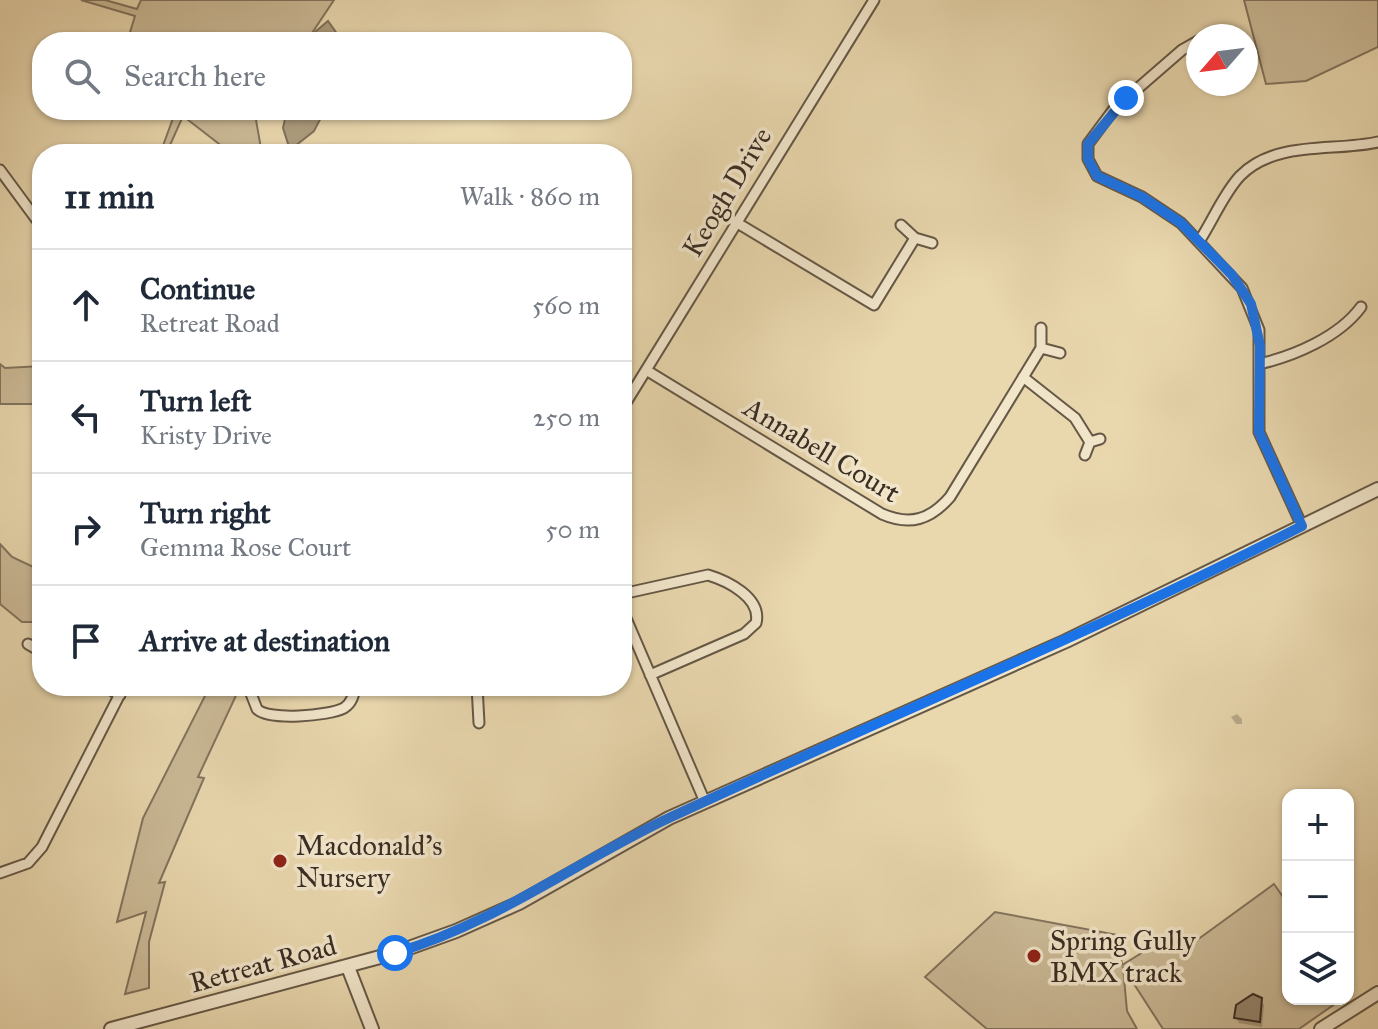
<!DOCTYPE html>
<meta charset="utf-8">
<style>
body{margin:0;font-family:"IM FELL Great Primer",serif;background:#f2f2f3;color:#1f2937}
.controls{position:absolute;right:24px;bottom:24px;display:grid;overflow:hidden;border-radius:16px;box-shadow:0 2px 6px #0004}
.controls button{width:72px;height:72px;display:grid;place-items:center;padding:0;border:0;border-bottom:2px solid #e0e1e3;background:#fff;color:#1f2937;font:40px sans-serif}
.compass{position:absolute;left:1186px;top:24px;width:72px;height:72px;border-radius:50%;background:#fff;box-shadow:0 2px 6px #0004;rotate:242deg}
.stop{position:absolute;width:24px;height:24px;margin:-18px;border:6px solid #1a73e8;border-radius:50%;background:#fff}
.stop.end{background:#1a73e8;border-color:#fff;box-shadow:0 2px 8px #0008}
.list{margin:0;padding:0;list-style:none}
h2{display:flex;justify-content:space-between;align-items:center;height:104px;margin:0;padding:0 32px;font-size:34px}
h2 small{font-size:26px;font-weight:400;color:#747a83}
.list li{display:grid;grid-template-columns:52px 1fr auto;gap:24px;align-items:center;box-sizing:border-box;height:112px;padding:0 32px;border-top:2px solid #e0e1e3}
.list b{display:block;font-size:30px;white-space:nowrap}
.list p{margin:0;font-size:26px;white-space:nowrap;color:#747a83}
.list em{font-size:26px;font-style:normal;color:#747a83}
.icon{flex:none;width:44px;height:44px;fill:none;stroke:currentColor;stroke-width:2;stroke-linecap:round;stroke-linejoin:round}
.map{position:relative;flex:none;width:1378px;height:1029px;overflow:hidden}
.search{position:absolute;background:#fff;box-shadow:0 2px 6px #0004;left:32px;top:32px;width:600px;height:88px;display:flex;align-items:center;gap:20px;box-sizing:border-box;padding:0 28px;border-radius:32px;color:#747a83;font-size:30px}
.panel{position:absolute;background:#fff;box-shadow:0 2px 6px #0004;left:32px;top:144px;width:600px;height:552px;border-radius:32px}
.map>svg:first-child{display:block}
</style>
<div class="map">
<svg width="1378" height="1029" viewBox="0 0 1378 1029">
<rect width="100%" height="100%" fill="#e9d7ae"/>
<filter id="stains"><feTurbulence type="fractalNoise" baseFrequency=".0025" numOctaves="4"/><feColorMatrix values="0 0 0 0 .2 0 0 0 0 .09 0 0 0 0 .02 0 0 0 .5 -.17"/></filter>
<radialGradient id="worn" r=".72"><stop offset=".6" stop-color="#630" stop-opacity="0"/><stop offset="1" stop-color="#630" stop-opacity=".3"/></radialGradient>
<path fill="#cbba97" stroke="#82745e" stroke-width="2" d="M81,0H105L137,9L141,0H334L306,42H127L135,16Z
M1244,0H1378V47L1306,81L1266,84Z
M176,110H263L256,120L262,154H224L223,147L183,116L166,154H160Z
M0,364L5,368L42,366V404H0Z
M0,544L12,557L42,571L35,622H22L0,604Z
M210,686L240,687L198,777L204,778L159,883L165,882L149,942V988L125,994L146,912L117,922L143,818Z
M1274,884L1288,904V999H1342L1299,1029H1163L1123,967L1127,1011L1137,1029H987L925,977L995,912L1118,935L1122,965L1153,946L1186,948Z"/>
<path fill="#ad9d7f" stroke="#7f705b" stroke-width="2" d="M328,21L343,42H307L309,37Z
M287,110H325L314,131L290,150L283,128Z"/>
<path fill="#0003" d="M1237,714L1242,719V724H1236L1231,717Z
M1261,999L1264,1005L1262,1027L1239,1023L1236,1018Z"/>
<path fill="#95856c" stroke="#392d24" stroke-width="2" d="M1253,994L1262,998L1260,1022L1234,1018L1236,1005Z"/>
<g fill="none" stroke-linecap="round" stroke-linejoin="round">
<defs>
<path id="minor" d="M1198,41L1182,50L1114,109L1088,144V159L1097,176L1142,197L1181,223L1242,288L1259,330V432L1302,526
M0,170L42,227
M734,221L874,305L915,238
M901,225L915,238L932,243
M1200,240C1213,220 1224,193 1240,176C1275,140 1333,152 1378,142
M1041,348L1060,353
M1259,364C1294,356 1339,337 1361,307
M646,370L882,514C910,526 930,520 950,497L1041,348V328
M1023,377L1075,418L1090,442
M622,409L874,0
M1085,455L1090,442L1100,439
M622,594L708,575C728,581 762,598 756,623L744,634L650,675
M622,609L705,802
M28,644L42,652
M104,686L120,695
M248,686L257,709C268,721 329,716 344,708C352,703 354,695 355,686
M477,686L479,723
M0,873L28,863L42,847L124,686"/>
<path id="tertiary" d="M348,967L372,1029
M111,1029L395,953L456,931L519,903L669,818L1066,641L1378,489
M1321,1029L1378,993"/>
</defs>
<use href="#minor" stroke="#655846" stroke-width="13"/>
<use href="#tertiary" stroke="#655846" stroke-width="16"/>
<use href="#minor" stroke="#f1e5ca" stroke-width="9"/>
<use href="#tertiary" stroke="#f1e5ca" stroke-width="12"/>
</g>
<g fill="none" stroke-linecap="round" stroke-linejoin="round">
<path stroke="#1a73e8" stroke-width="10" d="M395,953C496,923 577,861 671,817C881,719 1095,632 1302,526L1259,432L1260,346L1251,304L1232,275L1181,223L1142,197L1097,176L1088,159V144L1126,98"/>
</g>
<g fill="#8f2418" stroke="#f1e5ca" stroke-width="3">
<circle cx="280" cy="861" r="8"/>
<circle cx="1034" cy="956" r="8"/>
</g>
<g text-anchor="middle" dominant-baseline="central" stroke-width="7" stroke-linejoin="round" paint-order="stroke">
<g font-size="28" fill="#392d24" stroke="#f1e5ca">
<text transform="translate(727 192) rotate(-59)">Keogh Drive</text>
<text transform="translate(822 450) rotate(31)">Annabell Court</text>
<text transform="translate(263 964) rotate(-15)">Retreat Road</text>
</g>
<g font-size="28" fill="#392d24" stroke="#f1e5ca" text-anchor="start">
<text x="296" y="845">Macdonald’s<tspan x="296" dy="32">Nursery</tspan></text>
<text x="1050" y="940">Spring Gully<tspan x="1050" dy="32">BMX track</tspan></text>
</g>
</g>
<rect width="100%" height="100%" filter="url(#stains)"/>
<rect width="100%" height="100%" fill="url(#worn)"/>
</svg>
<div class="controls">
<button>+</button>
<button>−</button>
<button><svg class="icon" aria-label="layers" viewBox="0 0 24 24"><path d="M12 4l9 5-9 5-9-5zM3 14l9 5 9-5"/></svg></button>
</div>
<svg class="compass" viewBox="-18 -18 36 36"><path d="M0-13l5 13h-10z" fill="#e53935"/><path d="M0 13l5-13h-10z" fill="#747a83"/></svg>
<div class="stop" style="left:395px;top:953px"></div>
<div class="stop end" style="left:1126px;top:98px"></div>
<div class="search"><svg class="icon" aria-label="search" viewBox="0 0 24 24"><circle cx="10" cy="10" r="6"/><path d="M15 15l6 6"/></svg>Search here</div>
<section class="panel">
<h2>11 min<small>Walk · 860 m</small></h2>
<ul class="list">
<li><svg class="icon" aria-label="ahead" viewBox="0 0 24 24"><path d="M12 20V5M6 11l6-6 6 6"/></svg><div><b>Continue</b><p>Retreat Road</p></div><em>560 m</em></li>
<li><svg class="icon" aria-label="left" viewBox="0 0 24 24"><path d="M17 20v-9H6M10 6l-5 5 5 5"/></svg><div><b>Turn left</b><p>Kristy Drive</p></div><em>250 m</em></li>
<li><svg class="icon" aria-label="right" viewBox="0 0 24 24"><path d="M7 20v-9h11M14 6l5 5-5 5"/></svg><div><b>Turn right</b><p>Gemma Rose Court</p></div><em>50 m</em></li>
<li><svg class="icon" aria-label="arrive" viewBox="0 0 24 24"><path d="M6 21V4h12l-3 4 3 4H6"/></svg><div><b>Arrive at destination</b></div></li>
</ul>
</section>
</div>
